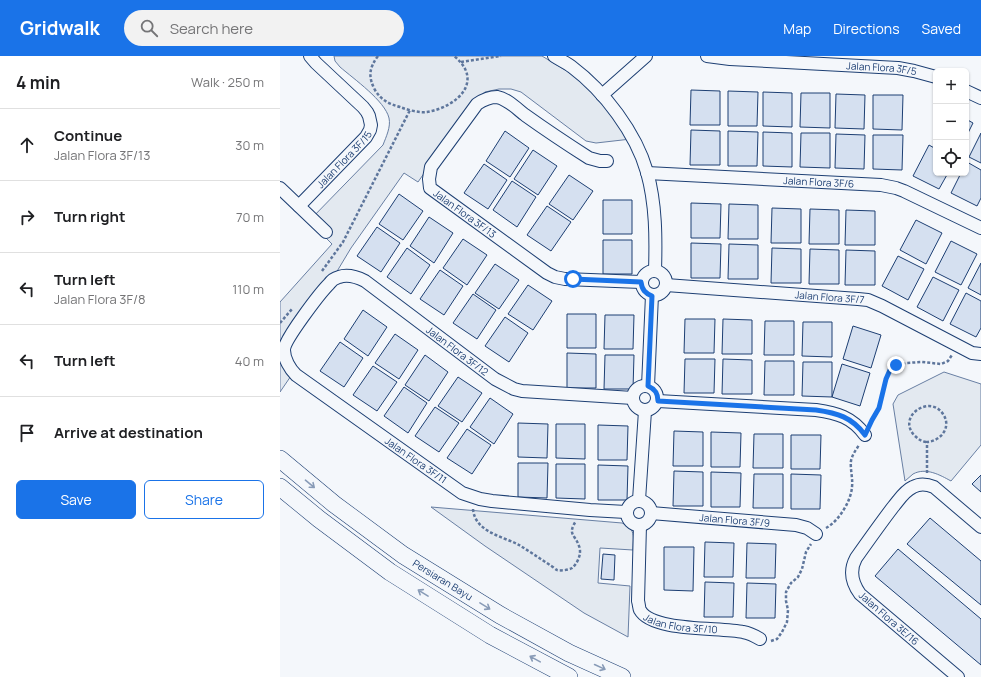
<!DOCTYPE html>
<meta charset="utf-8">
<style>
body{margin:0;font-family:Manrope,sans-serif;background:#f2f2f2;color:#202124}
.controls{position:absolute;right:12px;top:12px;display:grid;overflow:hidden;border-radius:6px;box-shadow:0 1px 3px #0004}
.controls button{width:36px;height:36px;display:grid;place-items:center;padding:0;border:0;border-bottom:1px solid #e0e0e0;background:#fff;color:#202124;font:20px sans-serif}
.stop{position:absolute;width:12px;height:12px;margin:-9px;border:3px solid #1a73e8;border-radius:50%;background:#fff}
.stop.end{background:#1a73e8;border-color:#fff;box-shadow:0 1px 4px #0008}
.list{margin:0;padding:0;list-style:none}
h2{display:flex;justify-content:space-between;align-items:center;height:52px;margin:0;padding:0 16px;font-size:17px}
h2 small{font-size:13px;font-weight:400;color:#757577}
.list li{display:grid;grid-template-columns:26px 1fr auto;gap:12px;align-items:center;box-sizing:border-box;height:72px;padding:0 16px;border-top:1px solid #e0e0e0}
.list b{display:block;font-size:15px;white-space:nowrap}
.list p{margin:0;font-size:13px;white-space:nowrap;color:#757577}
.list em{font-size:13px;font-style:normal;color:#757577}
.actions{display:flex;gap:8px;padding:12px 16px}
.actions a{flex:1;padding:9px 0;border:1px solid #1a73e8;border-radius:6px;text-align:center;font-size:14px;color:#1a73e8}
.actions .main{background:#1a73e8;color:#fff}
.icon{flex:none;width:22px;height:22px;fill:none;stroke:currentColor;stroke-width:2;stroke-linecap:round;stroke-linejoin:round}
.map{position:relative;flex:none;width:701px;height:621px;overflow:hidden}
header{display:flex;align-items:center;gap:24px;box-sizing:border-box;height:56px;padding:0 20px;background:#1a73e8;color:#fff}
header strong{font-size:19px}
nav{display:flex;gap:22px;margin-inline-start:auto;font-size:14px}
.search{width:280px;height:36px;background:#f2f2f2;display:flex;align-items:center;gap:10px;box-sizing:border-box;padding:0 14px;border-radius:22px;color:#757577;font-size:15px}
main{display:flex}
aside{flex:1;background:#fff}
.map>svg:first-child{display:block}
</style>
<header>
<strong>Gridwalk</strong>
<div class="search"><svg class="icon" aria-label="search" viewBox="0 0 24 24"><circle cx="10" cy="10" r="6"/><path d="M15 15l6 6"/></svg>Search here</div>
<nav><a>Map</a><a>Directions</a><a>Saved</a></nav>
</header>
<main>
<aside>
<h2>4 min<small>Walk · 250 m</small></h2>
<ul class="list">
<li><svg class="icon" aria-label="ahead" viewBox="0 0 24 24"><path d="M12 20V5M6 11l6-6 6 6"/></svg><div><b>Continue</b><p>Jalan Flora 3F/13</p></div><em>30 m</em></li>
<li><svg class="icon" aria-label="right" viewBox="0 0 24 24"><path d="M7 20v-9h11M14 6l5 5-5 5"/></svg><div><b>Turn right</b></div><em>70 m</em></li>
<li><svg class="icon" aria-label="left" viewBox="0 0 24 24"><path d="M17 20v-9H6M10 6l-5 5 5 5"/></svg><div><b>Turn left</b><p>Jalan Flora 3F/8</p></div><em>110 m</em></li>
<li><svg class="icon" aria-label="left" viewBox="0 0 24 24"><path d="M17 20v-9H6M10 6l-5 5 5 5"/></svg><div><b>Turn left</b></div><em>40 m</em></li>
<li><svg class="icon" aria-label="arrive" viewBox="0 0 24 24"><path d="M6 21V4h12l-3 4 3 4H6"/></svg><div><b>Arrive at destination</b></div></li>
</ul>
<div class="actions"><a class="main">Save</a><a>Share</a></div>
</aside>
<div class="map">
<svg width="701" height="621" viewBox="0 0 701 621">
<rect width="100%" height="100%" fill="#f4f7fb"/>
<path fill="#e3e9f0" stroke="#687fa3" d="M54,0H262L300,23L326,50L351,83L316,87L306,85L241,36L231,33H219L205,36L195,44L138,126L124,117L71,192L47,232L7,285L13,317L0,336V246L52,188L29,165L103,89C106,81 111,71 109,62C105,45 74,23 60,11L55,5Z
M664,316L701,328V389L671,425C660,419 646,411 633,418C630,420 628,423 625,425L613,348L618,339Z
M151,451L342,467C356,472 353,481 353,494L320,492L318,527L350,530L348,581L304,557L205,490Z"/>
<path fill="#d5e0f0" stroke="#1d3f73" d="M411,34L440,35V69H410Z
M448,35L478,36L477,70H448Z
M483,36L512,37V71L483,70Z
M521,37H550V72L520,71Z
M556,38L585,39L584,73L555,72Z
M593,39H623L622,74L593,73Z
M686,63L693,67L686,81Z
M411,74L440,75V109H410Z
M225,75L249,92L230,121L206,105Z
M448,75L478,76L477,110H448Z
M483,76L512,77V111L483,110Z
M521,77H550V112L520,111Z
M701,77V107L689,101Z
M556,78L585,79L584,113L555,112Z
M593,79H623L622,114L593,113Z
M649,89L656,93V117H668L659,133L633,120Z
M253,94L277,110L258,139L234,123Z
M687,106L701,114V142L697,150L671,137L681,117H686Z
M204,108L227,124L208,153L184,137Z
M289,119L313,135L293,164L269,148Z
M232,125L256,141L237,171L213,154Z
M119,138L143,155L123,184L99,168Z
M323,144H352V178H323Z
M411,147L441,148L440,182H411Z
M449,148L478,149V183H448Z
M267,150L291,166L271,195L247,179Z
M492,152L521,153V187H491Z
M530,153L559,154V188H529Z
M566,154L595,155V189H565Z
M149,161L173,177L154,207L130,190Z
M636,164L662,177L646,208L620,194Z
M97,171L120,187L101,216L77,200Z
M183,183L207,199L187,229L163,212Z
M323,184H352V218H323Z
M671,185L697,198L681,229L655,216Z
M411,187L441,188L440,222H411Z
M449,188L478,189V223H448Z
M127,192L150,209L131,238L107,221Z
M492,192L521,193V227H491Z
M530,193L559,194V228H529Z
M566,194L595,195V229H565Z
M618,200L644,213L628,244L602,230Z
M701,207V239L688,232Z
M215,208L239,224L219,253L195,237Z
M160,214L183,230L164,259L140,243Z
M653,221L679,234L663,265L637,251Z
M248,229L272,245L253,274L228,258Z
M686,237L701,245V272L696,281L670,268Z
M193,238L216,254L197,283L173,267Z
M83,254L107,271L88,300L64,283Z
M287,258H316V292H287Z
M325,259H354L353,293H324Z
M225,261L248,277L229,306L205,290Z
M405,263H435L434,297H404Z
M443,263L472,264V298H442Z
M485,265H514V299H484Z
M523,266H552V301L522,300Z
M573,270L601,279L591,312L563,303Z
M115,278L138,294L119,323L95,307Z
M60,286L83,302L64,331L40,315Z
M287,297L316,298V332H287Z
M145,299L168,316L149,345L125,329Z
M325,299H354L353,333H324Z
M405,303H435L434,337H404Z
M443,303L472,304V338H442Z
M485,305H514V339H484Z
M523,306H552V341L522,340Z
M562,308L590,317L580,350L552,341Z
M93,310L117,326L97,355L73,339Z
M178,321L202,337L182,366L158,350Z
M124,331L147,347L128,377L104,360Z
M210,342L233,358L214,388L190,371Z
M155,351L179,367L159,396L135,380Z
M238,367L268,368L267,402L238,401Z
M276,368H305V403L276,402Z
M318,369L348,370L347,404H318Z
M187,373L211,389L192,418L167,402Z
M394,375L423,376V410H393Z
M431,376L461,377L460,411H431Z
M474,378H503V412H473Z
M511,379H541L540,413H511Z
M238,407H268L267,442L238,441Z
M276,408H305V443L276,442Z
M318,409L348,410L347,444H318Z
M394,415L423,416V450H393Z
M431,416L461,417L460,451H431Z
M474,418H503V452H473Z
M511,418L541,419L540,453H511Z
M701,419V436L692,428Z
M650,462L701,505V549L627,488Z
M425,486L454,487L453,521H424Z
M467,487L496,488L495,522H466Z
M384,491H414L413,535L384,534Z
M618,493L701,563V609L595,520Z
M323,498L335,499L334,524L321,523Z
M425,526L454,527L453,561H424Z
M467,527L496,528L495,562H466Z"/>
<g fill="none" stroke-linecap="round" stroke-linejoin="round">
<defs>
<g id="minor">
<path d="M274,0C280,4 287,7 292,11C324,35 356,77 367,116C376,148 376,182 375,215"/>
<path id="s1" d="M427,0L450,3L618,12L634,15L656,21"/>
<path d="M686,35L701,42"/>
<path d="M322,39L366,0"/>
<path id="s2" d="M327,105H320L309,102C287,88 266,74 245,59C237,53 228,43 217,41C209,41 203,44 197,48L151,111L149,123L150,132L267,217L275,221L285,223L361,226"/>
<path id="s3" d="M367,117L601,129L616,132L624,135L701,172"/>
<path d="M0,132L46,176"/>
<path id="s4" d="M19,150L86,81L90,74L91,69L89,60L87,56L83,51L36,7L30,0"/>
<circle cx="374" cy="227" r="12"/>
<path id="s5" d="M386,229L578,243L588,244L602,250L692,297L701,298"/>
<circle cx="365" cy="342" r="12"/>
<path d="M368,330L372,239"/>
<path d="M378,345L536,354C557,357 572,361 585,379"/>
<path d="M359,444L365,355"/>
<circle cx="359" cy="457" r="12"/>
<path id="s6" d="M346,456L310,454L212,445L200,443L182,437L16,319C10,313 4,303 4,294C4,284 40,237 49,228C51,225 55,222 59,221C68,218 77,221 85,225L215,323L234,333L242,335L353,342"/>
<path id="s7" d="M371,457L516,469L527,472L536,478"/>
<path id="s8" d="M360,469L358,545C359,548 359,552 360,554C372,576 441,571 463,576C469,577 475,580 480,583"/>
<path d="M678,621L580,538C572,527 569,515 576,502C588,485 600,468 613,451C619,444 624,435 633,431C640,427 647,428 654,431L701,471"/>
</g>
<g id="secondary">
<path id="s9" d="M0,403L54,448L123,499L220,559L289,597L342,621"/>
<path d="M0,431L39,463L110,516L210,579L289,621"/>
</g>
</defs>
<use href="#minor" stroke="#1d3f73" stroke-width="14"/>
<use href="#secondary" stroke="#1d3f73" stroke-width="18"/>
<path stroke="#5e769c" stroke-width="2.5" stroke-dasharray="3 2" stroke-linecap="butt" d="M98,0C89,12 88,21 95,34C101,44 109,48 120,51C128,54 139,57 147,56C177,51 205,25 174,0
M181,6L221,0
M42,215L63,186L130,54
M0,267L12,253
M591,366L599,351L606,323L610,314L616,309L626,307L642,306L661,308L668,305L672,299
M647,417V386C661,385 672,371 663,358C650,338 617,360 634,379C638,383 642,386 647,386
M193,453C195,476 222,480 239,489C249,495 259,502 270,509C272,510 275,513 277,514C281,515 289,514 292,512C298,507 302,497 299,490C295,478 287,479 296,465
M546,472C559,465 571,445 572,431C573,422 570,413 571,405C572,399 576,394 579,389
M491,585L497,583L502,576L507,566L508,554L506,545V536L511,527L518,521L522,513L526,496L531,488"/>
<use href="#minor" stroke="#f4f7fb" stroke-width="12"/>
<use href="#secondary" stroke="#f4f7fb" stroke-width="17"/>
</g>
<defs><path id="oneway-shaft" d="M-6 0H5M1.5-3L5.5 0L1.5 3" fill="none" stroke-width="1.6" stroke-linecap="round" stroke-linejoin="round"/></defs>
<g stroke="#889bb7">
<use href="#oneway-shaft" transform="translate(30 428) rotate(40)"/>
<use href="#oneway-shaft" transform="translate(143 537) rotate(-148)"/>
<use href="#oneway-shaft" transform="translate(205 550) rotate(32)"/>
<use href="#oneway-shaft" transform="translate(255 603) rotate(-151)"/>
<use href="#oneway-shaft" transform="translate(320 611) rotate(25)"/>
</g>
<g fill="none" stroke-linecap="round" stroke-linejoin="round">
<path stroke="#1a73e8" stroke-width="5" d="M293,223L361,226C362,234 365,237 372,240L368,330C375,333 378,337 378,345L536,354C557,357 572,361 585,379L592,364L599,352L606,323L610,314L616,309"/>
</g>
<g text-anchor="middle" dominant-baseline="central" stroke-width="3" stroke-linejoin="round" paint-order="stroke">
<g font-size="10" fill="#1d3f73" stroke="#f4f7fb">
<text stroke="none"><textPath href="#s1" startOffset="175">Jalan Flora 3F/5</textPath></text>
<text stroke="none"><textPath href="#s4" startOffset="65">Jalan Flora 3F/15</textPath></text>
<text stroke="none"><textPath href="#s3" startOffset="172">Jalan Flora 3F/6</textPath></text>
<text stroke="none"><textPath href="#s2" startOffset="293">Jalan Flora 3F/13</textPath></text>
<text stroke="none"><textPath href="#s5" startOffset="164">Jalan Flora 3F/7</textPath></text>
<text stroke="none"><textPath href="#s6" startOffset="633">Jalan Flora 3F/12</textPath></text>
<text transform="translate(136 404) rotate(35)">Jalan Flora 3F/11</text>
<text stroke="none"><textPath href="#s7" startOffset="84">Jalan Flora 3F/9</textPath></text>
<text stroke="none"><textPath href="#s9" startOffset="203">Persiaran Bayu</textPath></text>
<text transform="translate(609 562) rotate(41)">Jalan Flora 3E/16</text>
<text stroke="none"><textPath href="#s8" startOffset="130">Jalan Flora 3F/10</textPath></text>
</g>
</g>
</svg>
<div class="controls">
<button>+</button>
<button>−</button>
<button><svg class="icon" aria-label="locate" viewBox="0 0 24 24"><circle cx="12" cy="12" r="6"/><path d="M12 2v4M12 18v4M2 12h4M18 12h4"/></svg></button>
</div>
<div class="stop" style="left:293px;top:223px"></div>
<div class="stop end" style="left:616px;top:309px"></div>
</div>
</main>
